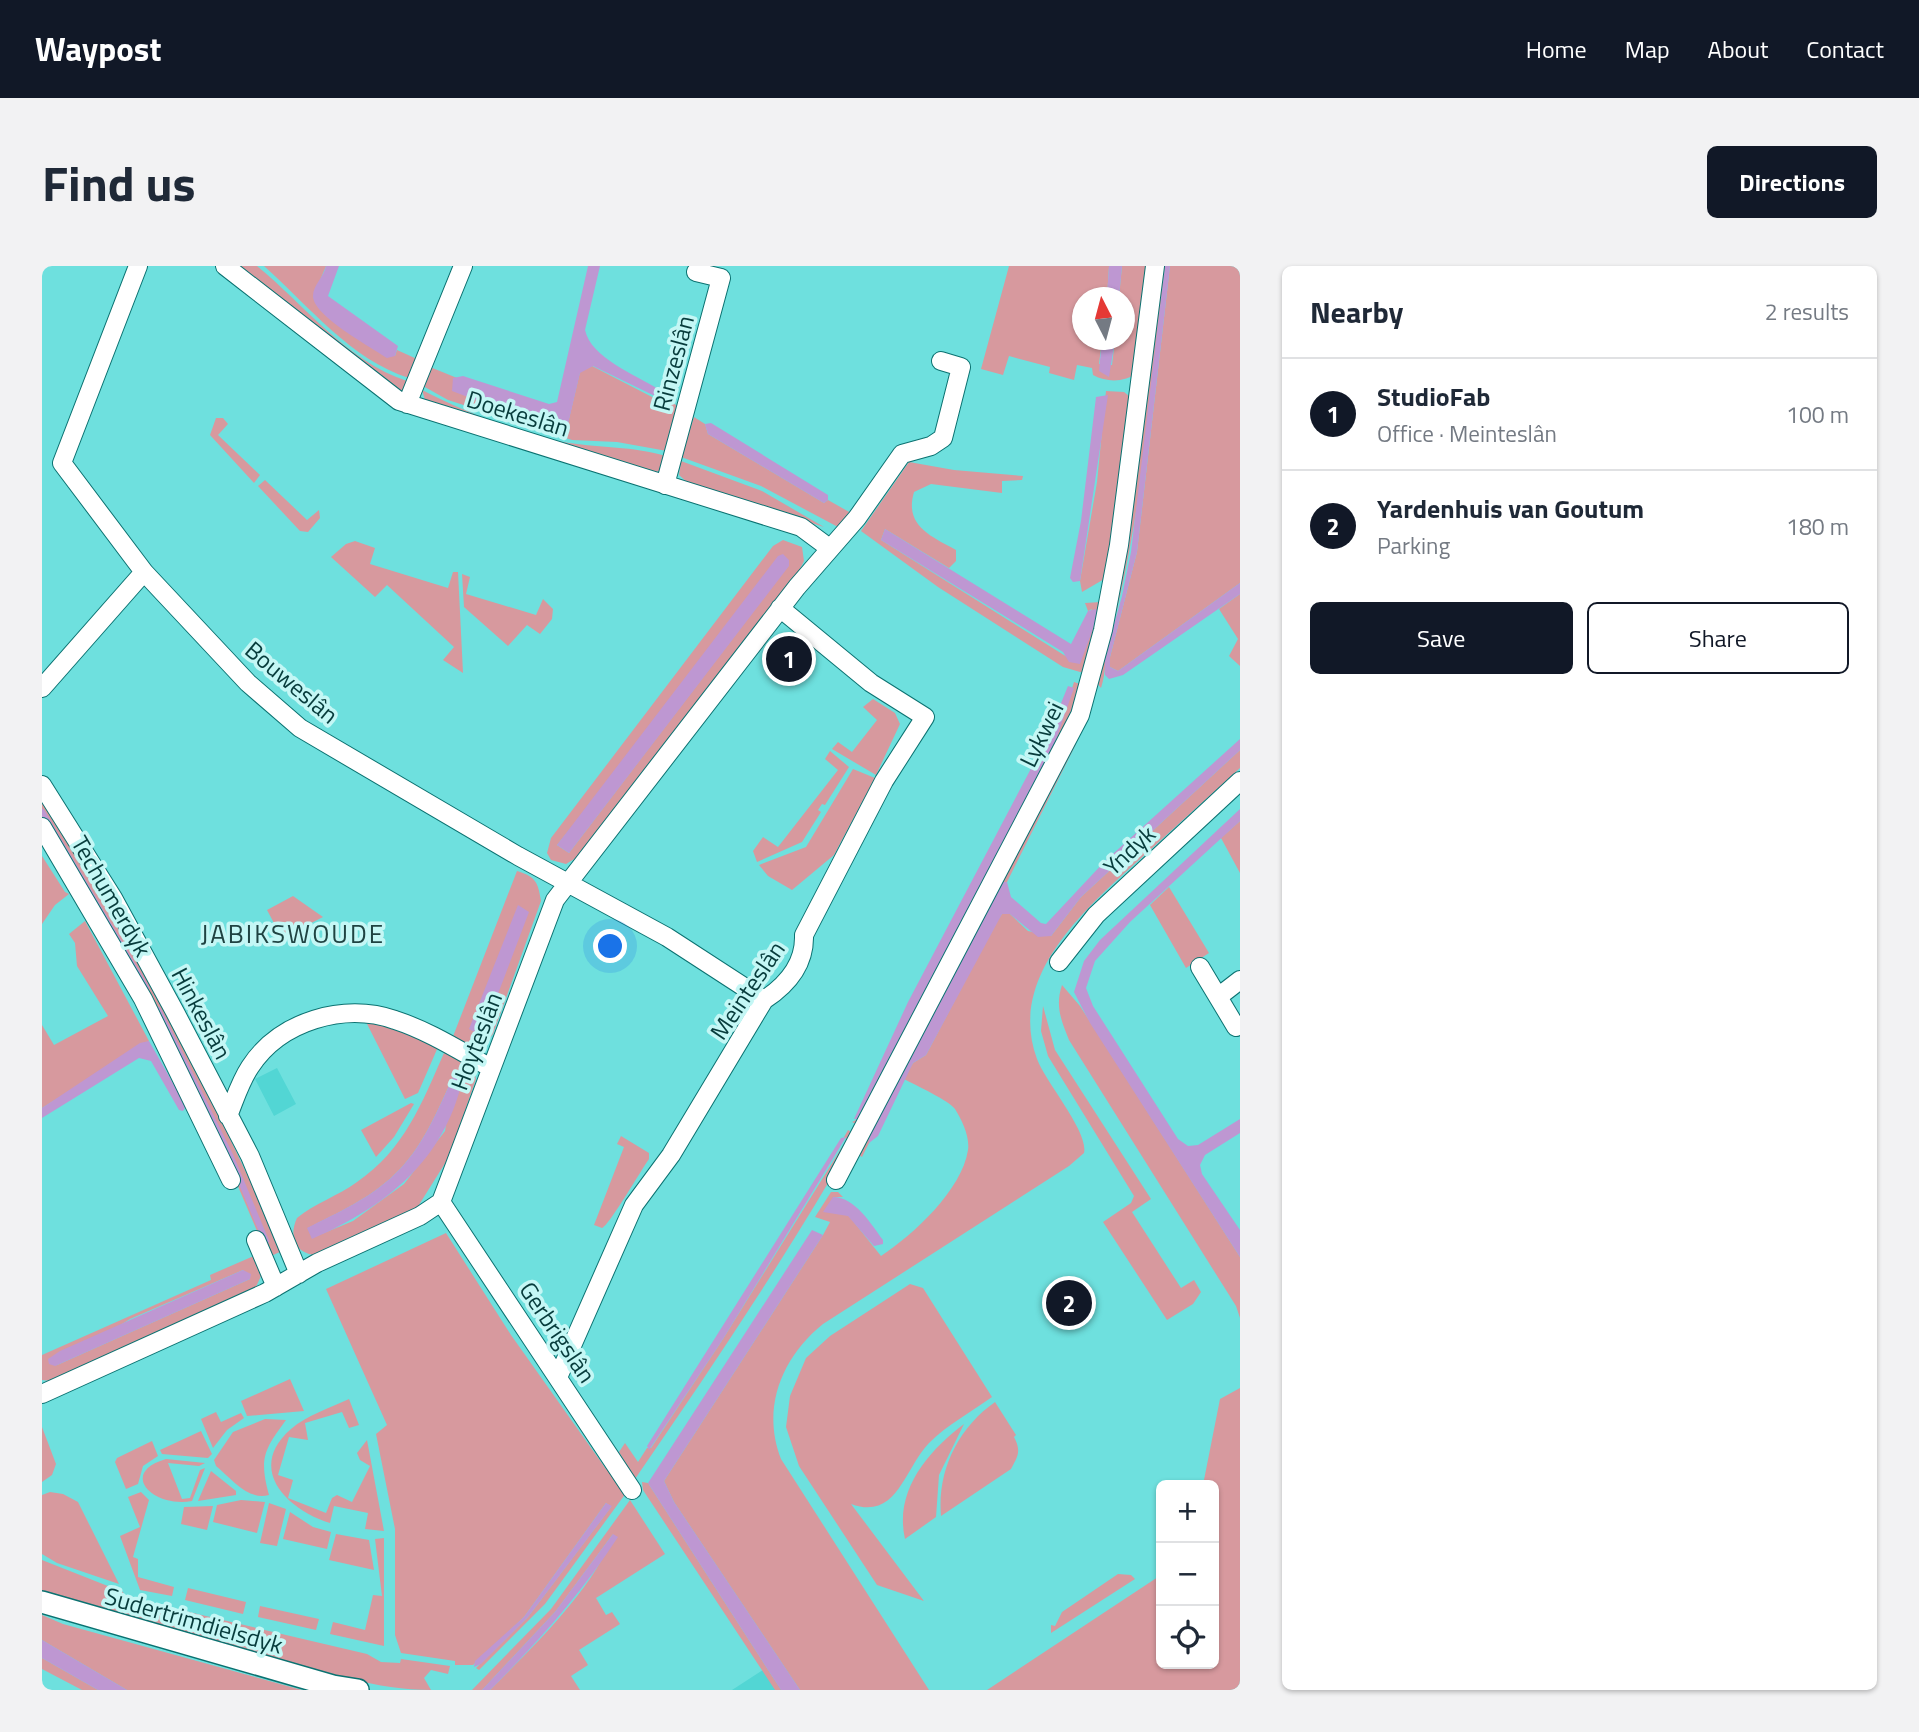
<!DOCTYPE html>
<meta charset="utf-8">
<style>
body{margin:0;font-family:"Titillium Web",sans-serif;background:#f2f2f3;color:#1f2937}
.controls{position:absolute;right:21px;bottom:21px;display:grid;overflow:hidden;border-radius:10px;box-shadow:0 2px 5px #0004}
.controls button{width:63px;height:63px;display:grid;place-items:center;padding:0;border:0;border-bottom:2px solid #e0e1e3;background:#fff;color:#1f2937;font:35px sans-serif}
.compass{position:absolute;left:1030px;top:21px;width:63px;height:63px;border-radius:50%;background:#fff;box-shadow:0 2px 5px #0004;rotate:354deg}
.you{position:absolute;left:569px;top:681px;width:24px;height:24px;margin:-18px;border:5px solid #fff;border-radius:50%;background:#1a73e8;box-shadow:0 0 0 10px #1a73e833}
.badge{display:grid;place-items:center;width:46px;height:46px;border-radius:50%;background:#111827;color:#fff;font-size:23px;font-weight:700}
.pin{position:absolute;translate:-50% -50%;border:4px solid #fff;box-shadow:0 2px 7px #0006}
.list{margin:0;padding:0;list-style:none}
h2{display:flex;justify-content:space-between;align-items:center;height:91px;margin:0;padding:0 28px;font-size:30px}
h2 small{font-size:23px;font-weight:400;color:#747a83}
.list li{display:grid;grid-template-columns:46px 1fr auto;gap:21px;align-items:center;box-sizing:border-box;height:112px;padding:0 28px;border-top:2px solid #e0e1e3}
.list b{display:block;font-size:26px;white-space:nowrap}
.list p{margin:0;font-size:23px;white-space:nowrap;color:#747a83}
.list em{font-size:23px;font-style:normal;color:#747a83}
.actions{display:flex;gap:14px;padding:21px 28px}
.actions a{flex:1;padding:16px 0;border:2px solid #111827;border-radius:10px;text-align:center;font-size:24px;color:#111827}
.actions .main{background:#111827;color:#fff}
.icon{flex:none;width:38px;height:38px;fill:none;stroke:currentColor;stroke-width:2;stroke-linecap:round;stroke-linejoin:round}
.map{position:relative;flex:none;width:1198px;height:1424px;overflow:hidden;border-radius:10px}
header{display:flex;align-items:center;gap:42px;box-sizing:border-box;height:98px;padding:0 35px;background:#111827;color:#fff}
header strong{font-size:33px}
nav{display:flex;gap:38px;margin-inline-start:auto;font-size:24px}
.intro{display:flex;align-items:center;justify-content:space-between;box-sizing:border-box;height:168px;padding:0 42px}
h1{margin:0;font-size:49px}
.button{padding:18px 32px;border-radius:10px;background:#111827;color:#fff;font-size:24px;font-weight:700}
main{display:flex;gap:42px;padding:0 42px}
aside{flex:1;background:#fff;border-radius:10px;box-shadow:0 2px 5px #0004}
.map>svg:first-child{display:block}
</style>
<header>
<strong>Waypost</strong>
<nav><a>Home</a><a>Map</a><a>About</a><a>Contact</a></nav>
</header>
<div class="intro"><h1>Find us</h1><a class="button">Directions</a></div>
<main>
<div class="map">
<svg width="1198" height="1424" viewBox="0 0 1198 1424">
<rect width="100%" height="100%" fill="#6ee0de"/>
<path fill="#52d6d4" d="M235,802L254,838L232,850L213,813Z
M724,1402L739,1424H690Z"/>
<path fill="#d7999e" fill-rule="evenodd" d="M197,0H215C263,39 304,95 365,115L360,126Z
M222,0H284L271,31L353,90L355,84L375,93L367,112C309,94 266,39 222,0Z
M967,0H1067L1065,31L1041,32V74H1060L1057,98L1070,99L1073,74H1083V32L1077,31L1080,0H1108L1096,107C1082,116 1066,117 1051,109L1050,102L1035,99L1032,114L1007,107L1008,101L967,90L961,109L939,103Z
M1116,0H1123C1109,126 1100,253 1067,375C1063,391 1064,407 1059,422L1054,416Z
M1128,0H1198V317L1076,405L1068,401V391L1095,286Z
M550,100L612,132L617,128L634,139L636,144L625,185L575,176L530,174L406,134L381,120L388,101L526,157L538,106Z
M380,124C423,146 479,169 527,177C561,182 588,180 624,190L620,203L613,207L383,134Z
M1064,125L1082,126L1093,135L1064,312L1040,326L1038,315L1055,216Z
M652,151L663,158L666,168L782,237L786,234L809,247L796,261L719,220L639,191Z
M174,152H181L186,158L176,169L218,209L212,217L168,169Z
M639,195L720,225L782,261L646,217L637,209Z
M867,196L912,204L981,210L980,214L960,215V227L889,218L872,226C862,260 889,270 914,284V295L907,302L843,263L839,274L1025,391L1050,343L1046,345L1043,337L1059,336L1045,408L1021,401L896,321L819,265Z
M223,214L265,254L277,244L278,252L266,266L258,265L216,220Z
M741,274L760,281L762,295L758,303L534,592L524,598L509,594L505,587L509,572L731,280ZM747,294L746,300L527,587L515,579Z
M313,275L333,282L328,298L406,322L411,306H416L421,407L401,394L412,381L345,319L333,331L289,291L304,278Z
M420,308L428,311L424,328L494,349L501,333L511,343L510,353L498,368L485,359L466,380L422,341Z
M1198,328V400L1187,390L1196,373L1177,343Z
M1032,416L1038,418L1033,446L818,860L810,856L816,853L1011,482Z
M831,433L853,447L858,458L834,509L790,483L796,476L810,486L835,454L821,441Z
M1031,477L1034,478L965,616H959L820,891L816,888Z
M1198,484V502C1168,530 1137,557 1107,585C1051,636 963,707 995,793C1004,817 1047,866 1042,887L1027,900L781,1058C740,1091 719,1142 739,1193L887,1424H758L632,1236L622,1215L781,969L788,956L773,951L789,926H796L801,931H791L796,946L807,950L839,990C871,969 920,924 926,884C928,871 920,854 913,843C908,835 873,819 862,813L871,797L884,789L955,655L960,648H968L986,665L1009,670L1039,631Z
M788,485L807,501L783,539L780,538L776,544L779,546L760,576L715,596L711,585L721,571L736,581L796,504L783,493Z
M811,503L833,512L792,589L750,624L726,610L717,599L764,581Z
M0,535C92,679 171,829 240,985L229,990L221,979L195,918L0,553Z
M1198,555V607L1179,572Z
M0,590L23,626L27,628L13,639L0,658Z
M475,605C494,611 496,616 499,635L451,768L439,783L410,773Z
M1127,621L1167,687L1144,702L1108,639Z
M251,630L281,651L240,672L225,644Z
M43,655L107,775L0,842V759L12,779L66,750L35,700L33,677L27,668Z
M1020,719L1038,740L1198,991V1052L1194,1040L1027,774C1019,754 1013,740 1020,719Z
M1001,740L1013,784L1109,933L1090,946L1139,1022L1152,1014L1159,1026L1151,1038L1125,1054L1061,956L1089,937L1092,930L1006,790L999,765Z
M322,752L339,755L396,781L376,827L363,833Z
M402,787L430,798L434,813L407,891L375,942L271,989C252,986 247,969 255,952C273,937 296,930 315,916C362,884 380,837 402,787ZM411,811L403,865L362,918L311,955L270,972L266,962C295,947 329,932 353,908C380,883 396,844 411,811Z
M369,837L372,838L352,871L334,891L319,864Z
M806,864L814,869C747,987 670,1101 593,1213L577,1186L583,1177L596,1196L605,1182H609L681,1073L805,873L802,871Z
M579,870L607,887V893C599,904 567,960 560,962L552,959L582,881L575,878Z
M404,967L469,1069L564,1203L567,1200L584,1227L503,1338L437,1404L434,1402L486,1351L569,1241L564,1237L482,1351L431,1399H413V1395L359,1387L353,1369V1263L334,1168L345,1159L284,1023Z
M214,989L219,1010L213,1023L9,1115L0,1114V1089L169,1014L168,1009ZM201,1004L208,1013L13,1100L88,1053Z
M868,1018L881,1022L950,1131C929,1146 905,1159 887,1177C862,1203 855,1255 809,1238L882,1335L835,1319L757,1200L744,1161L748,1130L764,1092L788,1070Z
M248,1113L262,1145L205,1150L199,1135Z
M1198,1122V1424H945L1119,1309V1398H1172V1219H1161L1178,1133Z
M307,1133L317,1159L307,1162L300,1146L263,1157L266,1174L247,1171L236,1209L251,1214L246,1232L284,1247L290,1232L295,1229L310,1236L328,1200L318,1194L315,1187L325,1174L342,1265L323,1263L326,1247L292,1240L288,1257C246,1244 203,1203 249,1163C265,1149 288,1142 307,1133Z
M953,1136L974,1169L972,1171C980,1186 975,1191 969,1203L899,1250C895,1205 916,1162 953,1136Z
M174,1146L179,1156L199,1147L202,1152L185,1164L171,1182L159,1153Z
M223,1153L244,1154C222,1184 217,1192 227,1229C206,1235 190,1213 174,1200L172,1194L191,1166Z
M922,1158L897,1209L894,1251L863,1273C852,1225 886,1185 922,1158Z
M0,1161L14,1198L10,1209L0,1216Z
M159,1165L170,1188L166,1192L120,1188L118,1184Z
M110,1175L116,1190L101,1200L96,1218L84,1223L73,1196L75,1192Z
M124,1193L163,1197L157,1200L126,1197L140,1233L148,1232L158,1204L163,1202L150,1235C111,1242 76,1207 124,1193Z
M169,1205L194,1225V1229L156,1235Z
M600,1216L606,1217L739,1424H733L601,1224Z
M8,1226L21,1228L36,1236L77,1318L15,1297L0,1288V1229Z
M99,1226L107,1234L91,1291L96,1293V1311L132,1321L130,1330L98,1324L78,1270L98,1261L86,1231Z
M199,1234L223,1236L215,1267L171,1256L175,1239Z
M588,1234L623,1288L554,1332L564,1349L570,1346L578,1358L537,1384L546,1399L529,1410L538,1424H448C487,1385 555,1320 571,1268L513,1346L440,1424H430L509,1343Z
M227,1237L244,1243L235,1280L218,1277Z
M171,1240L165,1264L139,1258L142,1241Z
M248,1246L271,1261L289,1266L285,1283L241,1273Z
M294,1268L327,1274L332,1304L287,1294Z
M342,1272V1380L288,1368L291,1356L323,1364L331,1329L340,1330L333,1273Z
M0,1294L81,1326L83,1331L325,1388L339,1396L358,1397L359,1393L408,1400L406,1408L389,1404L382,1412L389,1424C335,1424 283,1406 231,1393C154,1373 75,1353 0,1325Z
M1076,1308L1089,1309L1093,1313L1009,1367V1359L1013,1360L1020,1346Z
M146,1322L204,1336L201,1348L143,1334Z
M218,1340L277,1353L274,1364L216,1351Z
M0,1349L21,1358L260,1424H85L0,1374Z
M0,1392L56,1424H40L0,1403Z"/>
<path fill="#be97d2" d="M284,0H297L286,30L356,80L353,90L345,92C329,81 271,50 271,30C271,19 282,11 284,0Z
M546,0H558L543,64C549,92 594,109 616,123L615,131L551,100L538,107L526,158L520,162L468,147L410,125L411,112L421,110L507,138L515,136Z
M1067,0H1080L1077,31H1065Z
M1123,0H1128L1095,286L1068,391V401L1076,405L1198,317V328L1081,409L1067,413L1063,409V391L1080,330L1089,286Z
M1060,74H1073L1067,111L1057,105Z
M1066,129L1038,315L1031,316L1028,312L1039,255L1054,131Z
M669,157L786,229V234L782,237L666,168L663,158Z
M843,263L1029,378L1046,345L1054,343L1056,349L1038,398L1027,396L1021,386L839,274Z
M741,288L747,294V300L527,587L515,579L736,290Z
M1026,420L1032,422L1011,482L815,853H812L866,736L1004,474Z
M1198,473V484L1039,631L1009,670L996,671L968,648H960L884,789L871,797L836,870L827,877L826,870L959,616H965L969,631L999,657L1004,658L1063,595Z
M1198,543V555L1088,656L1053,695L1044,722L1051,740L1136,873L1146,880L1156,879L1198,853V867L1163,889L1158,899L1160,908L1198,964V991L1048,757L1032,726L1042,695L1058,674Z
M476,639L487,646L440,770L427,763Z
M107,775L144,840L141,845L137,844L109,795L97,792L0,852V842L98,777Z
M411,811L421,812C402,895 345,940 270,973L265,962C295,947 329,932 353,908C380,883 396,844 411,811Z
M804,871L681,1073L607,1184L605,1180L799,872Z
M791,931C813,931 829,958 841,974V978L832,980L806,950L781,946Z
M770,964L781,969L622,1215L632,1236L758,1424H739L606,1217Z
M201,1004L209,1008L208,1013L13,1100L7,1098L6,1093L18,1085Z
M564,1237L570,1240L486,1351L439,1398L432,1401L433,1395L482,1351Z
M571,1268L576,1271C540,1327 495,1377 448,1424H440L513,1346Z
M0,1374L85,1424H56L0,1392Z"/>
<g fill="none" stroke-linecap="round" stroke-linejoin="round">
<path stroke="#be97d2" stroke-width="6" d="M0,546L104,722
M116,744L188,889L224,975"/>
<defs>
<path id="minor" d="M96,0L20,197L102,306L206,417L258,462L476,590L625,671L722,734
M183,0L357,135L759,261L786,281
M365,138L421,0
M623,219L679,12L654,6
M0,422L102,306
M0,519L71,632L133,746L208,890L257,1008
M0,561L101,733L189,914
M1017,696L1054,649L1198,515
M1158,701L1194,761
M1176,731L1198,714
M186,850C193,833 198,816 208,801C238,755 302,736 353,754C387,765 418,785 449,802
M794,914L1038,449L1061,364L1077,279L1113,0
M399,936L590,1224
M214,974L234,1021
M517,1109L592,939L629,889L722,734C745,719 763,698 762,669L842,515L883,451L829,417L738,342
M0,1128L223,1027L275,997L378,950L399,936L513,634L755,321L815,252L860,188L889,180L901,172L919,101L899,95"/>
<path id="tertiary" d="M0,1336L291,1420L316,1424"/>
</defs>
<use href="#minor" stroke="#0b7271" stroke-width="20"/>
<use href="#tertiary" stroke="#0b7271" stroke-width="24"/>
<use href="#minor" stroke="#fff" stroke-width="18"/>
<use href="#tertiary" stroke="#fff" stroke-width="21"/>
</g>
<g text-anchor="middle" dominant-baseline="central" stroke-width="7" stroke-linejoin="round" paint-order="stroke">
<g font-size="24" fill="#073c3c" stroke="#c4f7f5">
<text transform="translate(631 97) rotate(-75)">Rinzeslân</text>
<text transform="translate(476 147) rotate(17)">Doekeslân</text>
<text transform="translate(250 416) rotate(40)">Bouweslân</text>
<text transform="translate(999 468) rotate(-64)">Lykwei</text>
<text transform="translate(1087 584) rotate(-43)">Yndyk</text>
<text transform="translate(70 630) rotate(60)">Techumerdyk</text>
<text transform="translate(705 724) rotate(-56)">Meinteslân</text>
<text transform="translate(160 747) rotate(62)">Hinkeslân</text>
<text transform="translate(434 775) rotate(-69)">Hoyteslân</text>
<text transform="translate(516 1066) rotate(56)">Gerbrigslân</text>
<text transform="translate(152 1354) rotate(16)">Sudertrimdielsdyk</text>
</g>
<g font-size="26" letter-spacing="2" fill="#1f4342" stroke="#c4f7f5">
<text x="251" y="667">JABIKSWOUDE</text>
</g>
</g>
</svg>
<div class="controls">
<button>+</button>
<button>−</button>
<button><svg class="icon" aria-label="locate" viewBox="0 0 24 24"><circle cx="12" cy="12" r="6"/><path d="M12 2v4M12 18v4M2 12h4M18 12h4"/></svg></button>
</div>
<svg class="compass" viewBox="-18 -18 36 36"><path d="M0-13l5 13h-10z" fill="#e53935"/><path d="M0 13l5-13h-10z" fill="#747a83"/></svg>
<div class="you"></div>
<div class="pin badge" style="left:747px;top:393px">1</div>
<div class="pin badge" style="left:1027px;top:1037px">2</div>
</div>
<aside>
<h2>Nearby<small>2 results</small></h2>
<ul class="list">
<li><span class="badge">1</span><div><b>StudioFab</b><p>Office · Meinteslân</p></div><em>100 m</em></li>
<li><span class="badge">2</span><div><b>Yardenhuis van Goutum</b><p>Parking</p></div><em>180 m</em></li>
</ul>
<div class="actions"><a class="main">Save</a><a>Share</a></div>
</aside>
</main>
